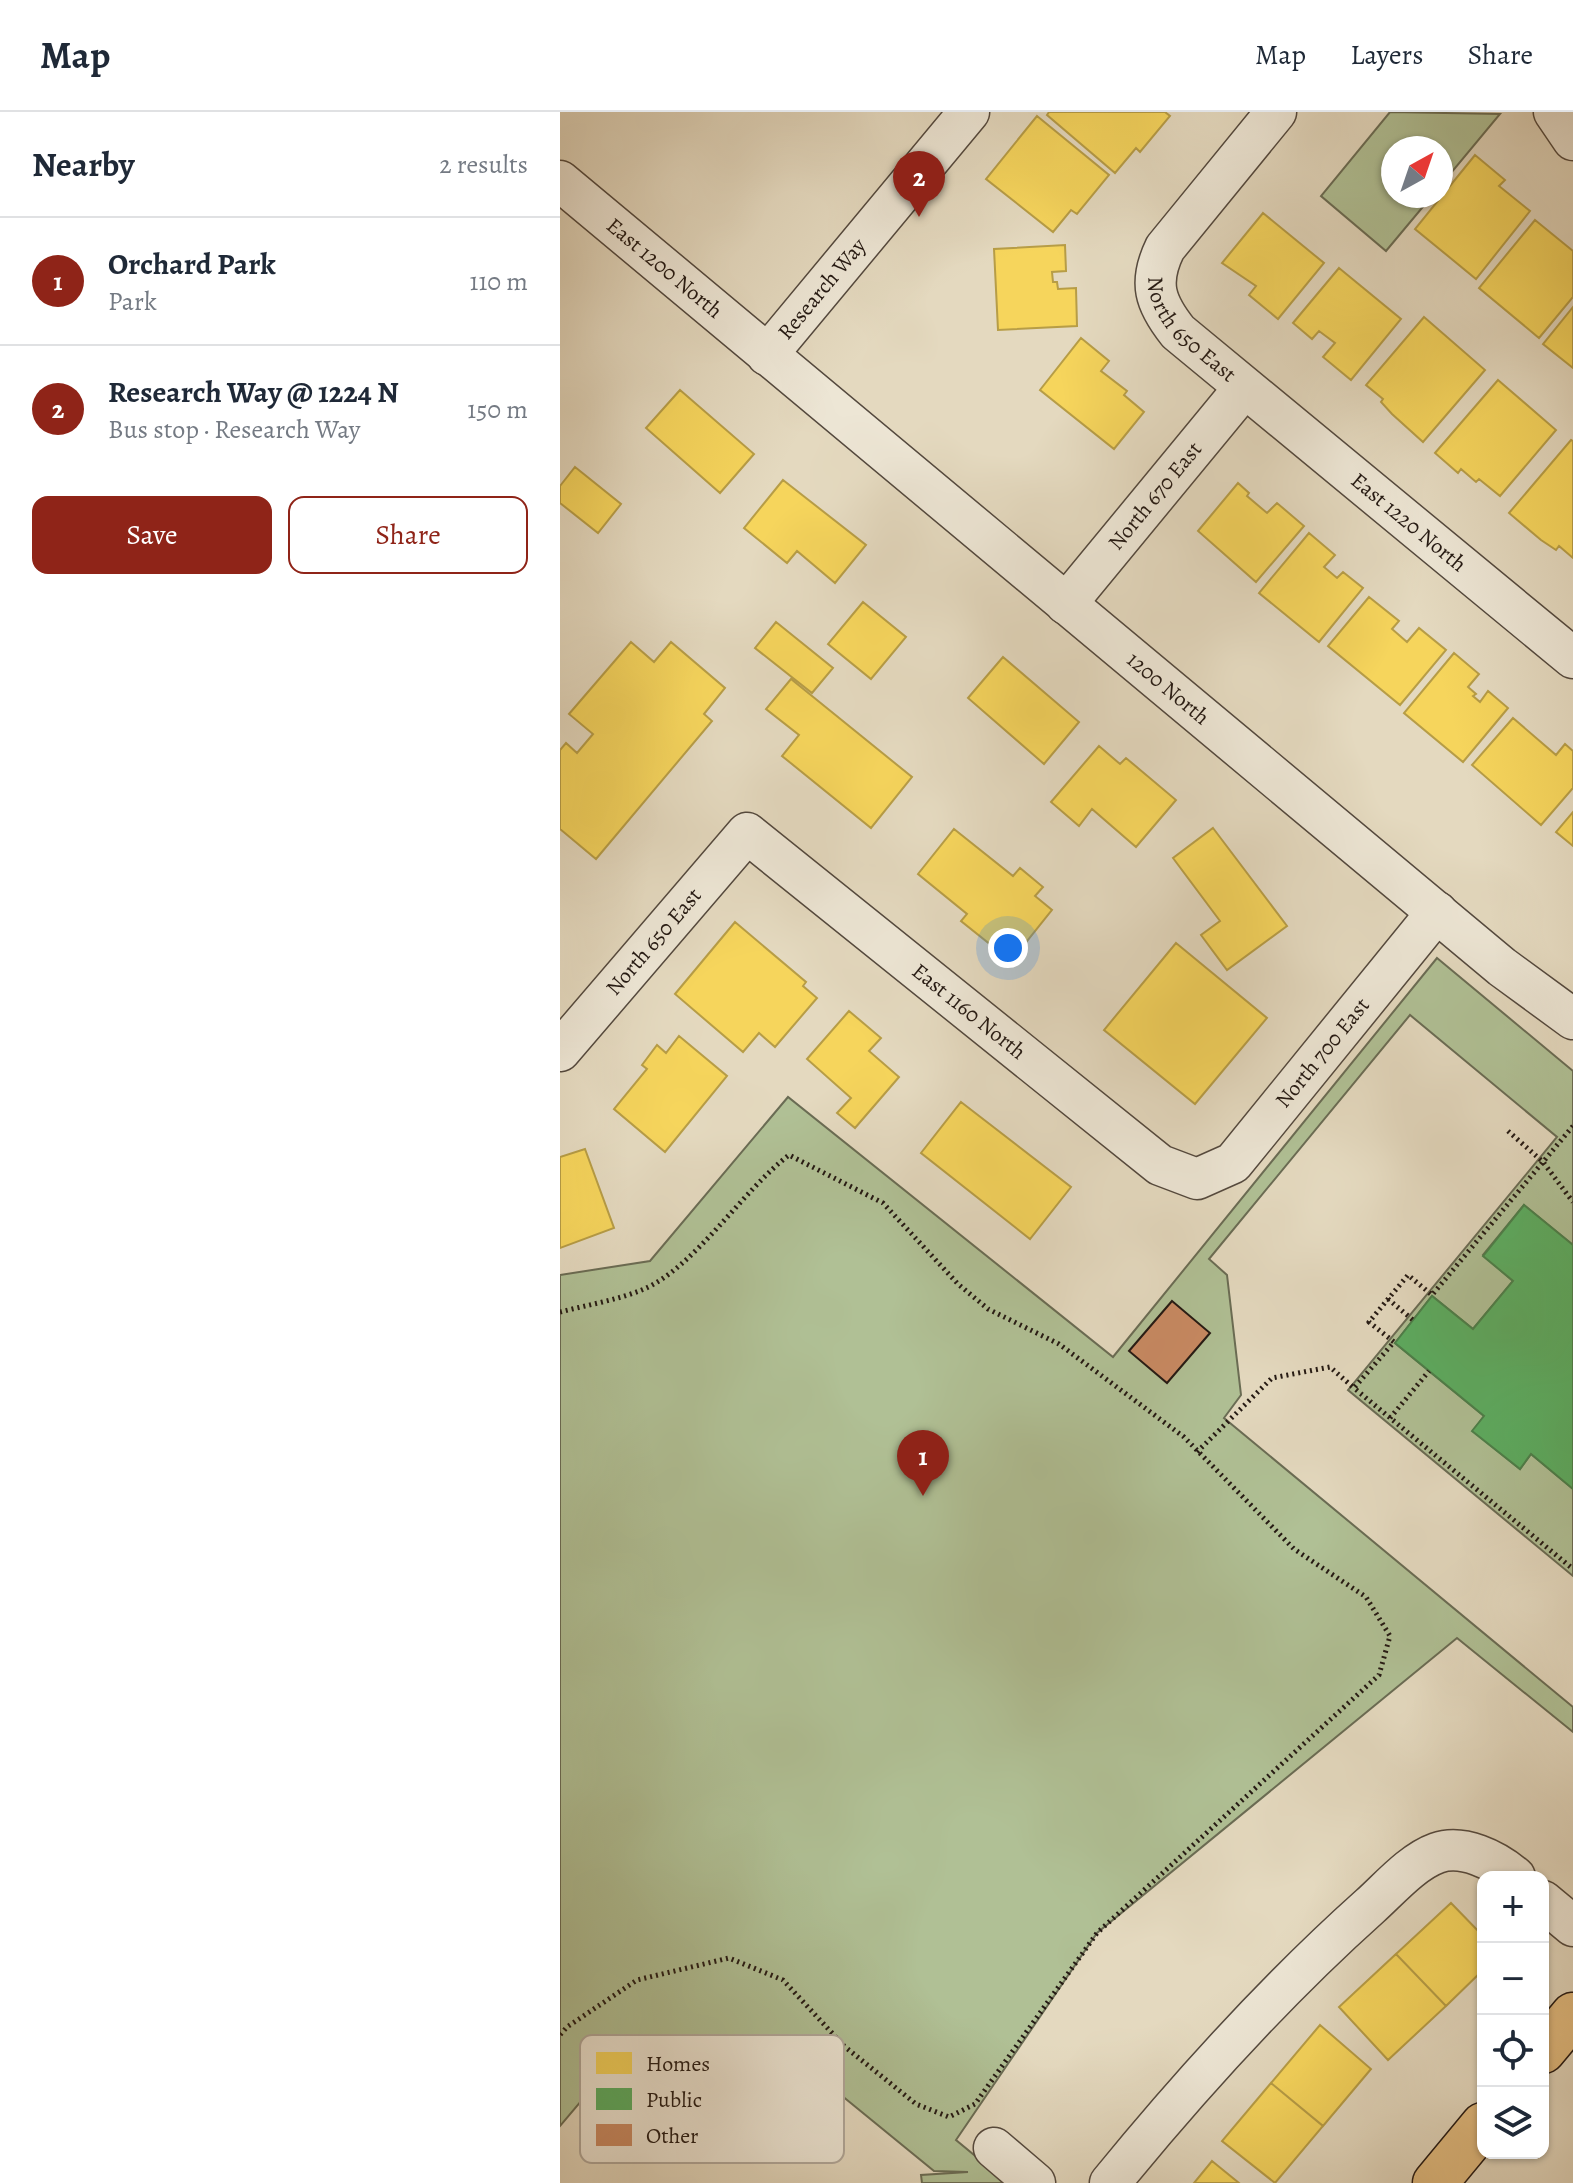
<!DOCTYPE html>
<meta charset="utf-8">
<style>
body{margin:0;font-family:Alegreya,serif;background:#f2f2f3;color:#1f2937}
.controls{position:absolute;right:24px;bottom:24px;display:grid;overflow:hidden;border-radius:16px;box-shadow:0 2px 6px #0004}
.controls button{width:72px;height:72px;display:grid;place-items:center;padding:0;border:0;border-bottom:2px solid #e0e1e3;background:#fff;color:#1f2937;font:40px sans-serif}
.compass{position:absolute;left:821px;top:24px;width:72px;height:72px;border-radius:50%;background:#fff;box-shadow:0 2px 6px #0004;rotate:40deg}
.you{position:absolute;left:448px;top:836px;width:28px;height:28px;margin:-20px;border:6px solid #fff;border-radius:50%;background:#1a73e8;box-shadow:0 0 0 12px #1a73e833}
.badge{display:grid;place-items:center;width:52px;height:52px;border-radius:50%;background:#8f2418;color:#fff;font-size:26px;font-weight:700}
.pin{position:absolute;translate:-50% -66px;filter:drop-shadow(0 2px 4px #0008)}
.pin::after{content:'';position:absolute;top:42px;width:28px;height:24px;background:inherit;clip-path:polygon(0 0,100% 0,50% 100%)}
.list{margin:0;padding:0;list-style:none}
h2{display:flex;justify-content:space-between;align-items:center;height:104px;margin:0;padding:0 32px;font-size:34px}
h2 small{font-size:26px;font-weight:400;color:#747a83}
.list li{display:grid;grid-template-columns:52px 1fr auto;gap:24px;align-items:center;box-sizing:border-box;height:128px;padding:0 32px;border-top:2px solid #e0e1e3}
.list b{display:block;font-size:30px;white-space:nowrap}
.list p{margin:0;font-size:26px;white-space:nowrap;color:#747a83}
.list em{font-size:26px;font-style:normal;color:#747a83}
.actions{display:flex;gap:16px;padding:24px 32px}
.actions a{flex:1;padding:18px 0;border:2px solid #8f2418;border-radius:16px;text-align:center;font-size:28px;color:#8f2418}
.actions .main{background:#8f2418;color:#fff}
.icon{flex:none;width:44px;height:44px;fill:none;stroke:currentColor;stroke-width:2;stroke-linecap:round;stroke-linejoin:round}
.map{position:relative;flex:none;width:1013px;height:2071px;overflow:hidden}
header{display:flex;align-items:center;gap:48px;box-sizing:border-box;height:112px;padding:0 40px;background:#fff;border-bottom:2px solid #e0e1e3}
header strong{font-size:38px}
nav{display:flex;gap:44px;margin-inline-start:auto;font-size:28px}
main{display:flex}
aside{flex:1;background:#fff}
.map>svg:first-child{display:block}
</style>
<header>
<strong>Map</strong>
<nav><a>Map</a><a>Layers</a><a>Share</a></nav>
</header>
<main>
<aside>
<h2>Nearby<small>2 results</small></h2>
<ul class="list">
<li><span class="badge">1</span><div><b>Orchard Park</b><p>Park</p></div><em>110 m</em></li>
<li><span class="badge">2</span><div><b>Research Way @ 1224 N</b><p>Bus stop · Research Way</p></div><em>150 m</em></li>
</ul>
<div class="actions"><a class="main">Save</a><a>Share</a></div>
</aside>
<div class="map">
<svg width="1013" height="2071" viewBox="0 0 1013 2071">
<rect width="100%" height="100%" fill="#e4d9bf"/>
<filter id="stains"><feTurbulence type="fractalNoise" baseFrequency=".0025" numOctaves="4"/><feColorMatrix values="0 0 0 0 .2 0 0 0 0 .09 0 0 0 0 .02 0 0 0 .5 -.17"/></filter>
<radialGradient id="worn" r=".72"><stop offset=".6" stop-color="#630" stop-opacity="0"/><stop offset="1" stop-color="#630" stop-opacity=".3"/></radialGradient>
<path fill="#b0c095" stroke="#6a6c54" stroke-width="2" d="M830,0L940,2L881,73V36H833V84H872L826,139L761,84Z
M877,846L1013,959V1133L964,1093L923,1143L953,1169L913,1217L872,1184L835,1231L924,1304L913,1319L960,1357L971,1342L1013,1377V1464L788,1278L997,1025L850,903L649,1147L667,1163L681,1283L664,1306L1013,1595V1620L897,1526L537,1821L396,2028L448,2071H362L361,2063L408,2060L374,2059L232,1943L194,1944L44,1962L0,2014V1163L90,1149L228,985L553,1245Z"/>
<path fill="#f6d55c" stroke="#b79d46" stroke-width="2" d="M489,0H605L610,4L580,40L576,36L555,61L487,3Z
M477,4L549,63L517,102L511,98L493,120L426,67Z
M915,43L945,68L939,74L970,99L916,167L855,117Z
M703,101L764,151L718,207L689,183L696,174L662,151Z
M975,108L1013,139V185L979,226L919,176Z
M505,133L506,159L492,160L493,170H497L498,177L516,176L517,214L438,218L434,137Z
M779,156L841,207L791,268L763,245L775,231L759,219L752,227L733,211Z
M1013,195V256L983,232Z
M864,205L925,258L863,330L832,302L821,290L823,287L806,273Z
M521,226L549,249L541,259L567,279L564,283L584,300L554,337L480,278Z
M938,268L996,318L940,384L919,367L916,370L901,357L898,361L875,341Z
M120,278L194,342L160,381L86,316Z
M1011,328L1013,329V446L999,434L996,438L981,428L949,401Z
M15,355L61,392L38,421L0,391V374Z
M223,368L306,433L275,471L237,439L227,451L184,416Z
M678,371L689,381L687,384L707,401L717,391L744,414L696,470L638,419Z
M749,421L775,443L764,455L777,466L783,460L803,476L759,530L699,481Z
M809,485L839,509L832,517L847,530L859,516L886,538L840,593L768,534Z
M303,490L346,525L311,567L268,532Z
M216,510L273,556L252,581L195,536Z
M71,530L94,550L111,530L165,576L144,602L152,609L36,747L0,717V638L6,631L17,641L33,622L9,602Z
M894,541L919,562L908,575L916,582L913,584L920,590L928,579L948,596L903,650L844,601Z
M443,545L519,610L484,652L408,586Z
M231,567L352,665L311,716L222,644L239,623L206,597Z
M953,606L996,643L1005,632L1013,639V676L981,713L912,653Z
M539,634L560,652L566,646L616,688L576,735L532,697L519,714L491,690Z
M1013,700V734L996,720Z
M653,716L727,814L667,858L641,823L660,809L613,746Z
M394,717L453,764L460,756L483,775L475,784L492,798L451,849L401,809L407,802L358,762Z
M175,810L246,870L243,874L257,886L215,935L199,921L183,940L115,882Z
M616,831L707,906L635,992L544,918Z
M289,899L321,926L309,939L339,965L295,1016L277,1001L291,986L247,947Z
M119,924L167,964L105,1040L54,997L87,957L82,953L97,933L106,941Z
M401,990L511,1075L470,1127L361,1041Z
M25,1037L54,1116L0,1136V1045Z
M891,1791L923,1824V1858L886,1894L836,1842Z
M836,1842L886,1894L828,1948L779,1895Z
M760,1913L811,1957L763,2014L711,1971Z
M711,1971L763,2014L715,2071L662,2029Z
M652,2049L679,2071H634Z"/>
<path fill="#5aae61" stroke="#4a814a" stroke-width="2" d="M964,1093L1013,1133V1377L971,1342L960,1357L912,1319L924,1304L835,1231L872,1184L913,1217L953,1169L923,1144Z"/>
<path fill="#c98a63" stroke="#241913" stroke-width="2" d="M612,1189L650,1221L607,1271L569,1239Z"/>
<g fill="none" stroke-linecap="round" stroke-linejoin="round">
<defs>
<g id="minor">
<path id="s1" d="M716,0L605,136C588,171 595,191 618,220L1013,546"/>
<path d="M994,0L1013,28"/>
<path id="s2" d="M0,69L942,855L1013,907"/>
<path id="s3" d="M207,243L409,0"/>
<path id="s4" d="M506,492L684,276"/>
<path id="s5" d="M0,939L187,721L600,1053L637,1067L673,1051L877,800"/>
<path d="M983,1789L1013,1814"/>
<path d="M434,2036L475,2071"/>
<path d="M550,2071C630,1973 715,1879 810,1794C829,1777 852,1750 877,1741C903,1732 935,1748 955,1765"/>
</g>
<path id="major" d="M983,1939L1013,1903
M875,2071L923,2013"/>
</defs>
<use href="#minor" stroke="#54493e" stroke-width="43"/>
<use href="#major" stroke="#241913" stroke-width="47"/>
<path stroke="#241913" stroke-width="5" stroke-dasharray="2 4" stroke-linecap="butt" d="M1013,1014L872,1183L848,1163L809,1210L834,1230L794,1276L1013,1457
M948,1019L983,1050L1013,1090
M828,1187L853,1208
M0,1200C27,1193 58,1188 84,1177C135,1155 182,1079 229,1043L323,1091L398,1172L428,1197L499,1232L624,1325L734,1437L806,1485L830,1524L819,1563L537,1821L415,1992L389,2005L356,1992L284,1934L223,1868L169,1846L77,1868L7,1915L0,1923
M830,1306L869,1259
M637,1340L712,1266L770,1255L794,1276"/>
<use href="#minor" stroke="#ede6d5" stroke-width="40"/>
<use href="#major" stroke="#e2bc80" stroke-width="44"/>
</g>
<g text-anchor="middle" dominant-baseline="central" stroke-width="8" stroke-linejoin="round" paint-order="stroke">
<g font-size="22" fill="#241913" stroke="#ede6d5">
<text stroke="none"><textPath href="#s2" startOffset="136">East 1200 North</textPath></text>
<text stroke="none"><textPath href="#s3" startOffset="86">Research Way</textPath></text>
<text stroke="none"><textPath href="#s1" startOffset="272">North 650 East</textPath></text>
<text stroke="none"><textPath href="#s4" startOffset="140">North 670 East</textPath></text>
<text stroke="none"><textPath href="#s1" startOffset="566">East 1220 North</textPath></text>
<text stroke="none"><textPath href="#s2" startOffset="792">1200 North</textPath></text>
<text stroke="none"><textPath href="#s5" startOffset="144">North 650 East</textPath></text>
<text stroke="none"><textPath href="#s5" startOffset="572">East 1160 North</textPath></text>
<text stroke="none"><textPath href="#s5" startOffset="1038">North 700 East</textPath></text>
</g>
</g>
<rect x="20" y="1923" width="264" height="128" rx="12" fill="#ede6d5" stroke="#b1a89b" stroke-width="2"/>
<rect x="36" y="1940" width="36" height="22" fill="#f6d55c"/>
<rect x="36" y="1976" width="36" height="22" fill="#5aae61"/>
<rect x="36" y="2012" width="36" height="22" fill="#c98a63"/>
<g font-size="22" fill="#241913">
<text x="86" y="1959">Homes</text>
<text x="86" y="1995">Public</text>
<text x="86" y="2031">Other</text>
</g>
<rect width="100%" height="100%" filter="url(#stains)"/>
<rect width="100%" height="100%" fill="url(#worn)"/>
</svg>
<div class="controls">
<button>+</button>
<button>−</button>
<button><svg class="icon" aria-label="locate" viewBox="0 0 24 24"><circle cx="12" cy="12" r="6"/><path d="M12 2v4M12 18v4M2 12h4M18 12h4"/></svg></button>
<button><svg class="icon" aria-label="layers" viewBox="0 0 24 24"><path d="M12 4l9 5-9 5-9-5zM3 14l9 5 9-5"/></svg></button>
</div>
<svg class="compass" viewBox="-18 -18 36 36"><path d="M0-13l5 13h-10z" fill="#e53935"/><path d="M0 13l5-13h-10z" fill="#747a83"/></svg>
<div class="you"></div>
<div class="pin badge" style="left:363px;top:1384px">1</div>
<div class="pin badge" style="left:359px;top:105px">2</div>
</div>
</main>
